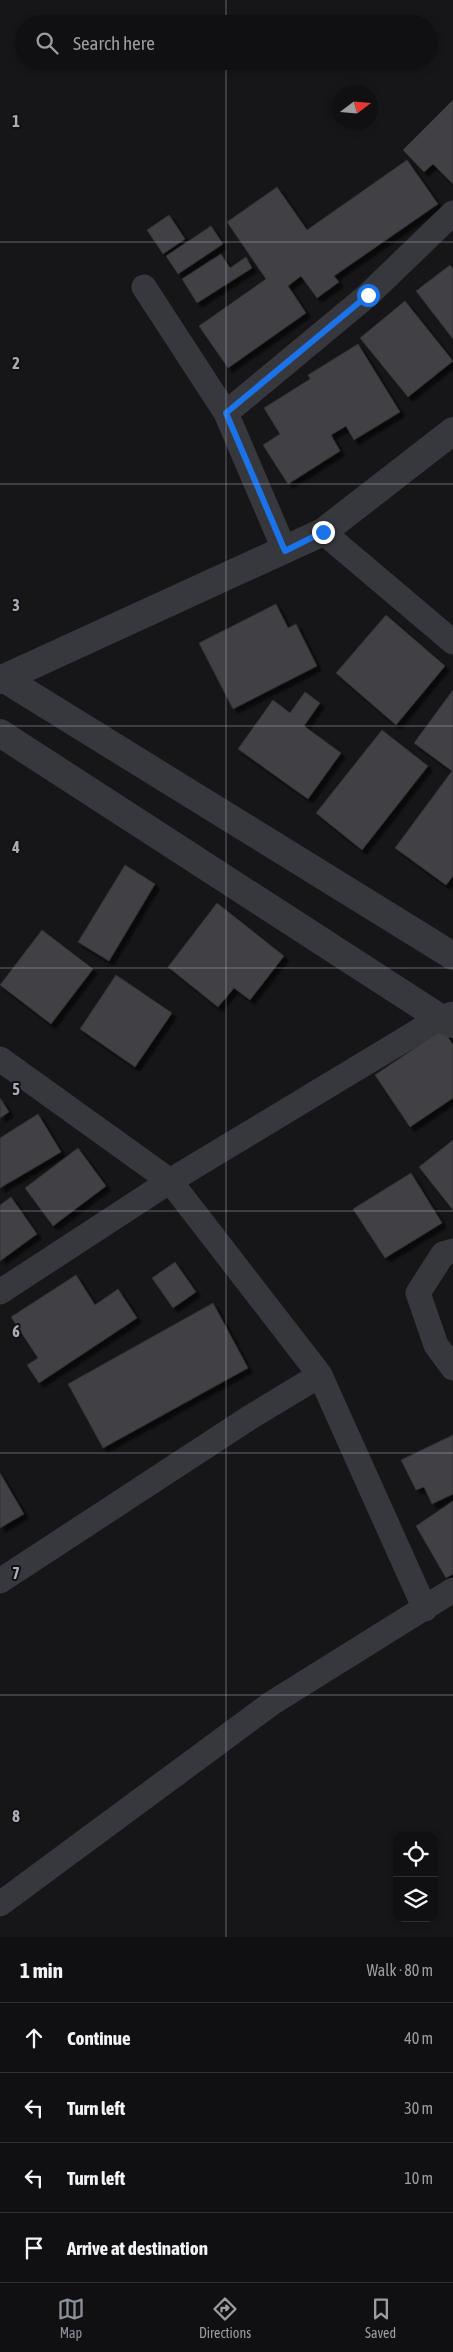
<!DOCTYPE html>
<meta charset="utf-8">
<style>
body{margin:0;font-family:"Asap Condensed",sans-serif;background:#19191b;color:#f1f3f6}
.controls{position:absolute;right:15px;bottom:15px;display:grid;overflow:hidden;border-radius:10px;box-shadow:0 2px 8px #0003}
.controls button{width:45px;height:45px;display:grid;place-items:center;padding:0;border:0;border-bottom:1px solid #303032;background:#101012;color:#f1f3f6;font:25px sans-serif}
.compass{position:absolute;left:333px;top:85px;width:45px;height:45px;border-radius:50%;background:#101012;box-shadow:0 2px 8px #0003;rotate:74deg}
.stop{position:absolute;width:15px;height:15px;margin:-11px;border:4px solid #1a73e8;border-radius:50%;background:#fff}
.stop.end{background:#1a73e8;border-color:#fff;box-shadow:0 1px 5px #0008}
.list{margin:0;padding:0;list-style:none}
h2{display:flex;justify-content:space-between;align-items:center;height:65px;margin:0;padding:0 20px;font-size:21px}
h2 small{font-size:16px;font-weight:400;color:#9c9d9f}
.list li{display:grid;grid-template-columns:32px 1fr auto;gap:15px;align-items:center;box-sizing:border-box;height:70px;padding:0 20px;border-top:1px solid #303032}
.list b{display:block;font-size:19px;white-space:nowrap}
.list em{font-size:16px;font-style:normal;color:#9c9d9f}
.icon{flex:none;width:28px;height:28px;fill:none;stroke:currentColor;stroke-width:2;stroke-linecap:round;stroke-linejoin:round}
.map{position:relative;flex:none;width:453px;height:1937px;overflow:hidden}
.search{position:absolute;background:#101012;box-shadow:0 2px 8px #0003;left:15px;right:15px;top:15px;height:55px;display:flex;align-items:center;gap:12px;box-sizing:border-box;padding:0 18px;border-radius:28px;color:#9c9d9f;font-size:19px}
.sheet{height:345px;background:#101012}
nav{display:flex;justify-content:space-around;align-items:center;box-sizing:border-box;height:70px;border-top:1px solid #303032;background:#101012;font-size:14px;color:#9c9d9f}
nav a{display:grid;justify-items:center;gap:2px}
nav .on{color:#8c9099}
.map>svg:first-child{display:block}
</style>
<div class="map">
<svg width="453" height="1937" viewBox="0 0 453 1937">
<defs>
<filter id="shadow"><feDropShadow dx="4.5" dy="4.5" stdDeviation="1" flood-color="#0009"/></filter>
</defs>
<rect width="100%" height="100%" fill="#161618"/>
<path fill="#404145" stroke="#303034" filter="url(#shadow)" d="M453,100V184L433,164L424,172L403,150Z
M407,160L438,204L334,276L339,282L317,298L301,276L288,286L306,313L228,368L199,326L266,279L227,222L277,187L307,230Z
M169,215L185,239L163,254L147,230Z
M211,226L223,244L178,274L166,256Z
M221,254L230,268L246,257L252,268L197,303L182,279Z
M450,265L453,269V339L416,291Z
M405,301L453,361L408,397L360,338Z
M358,344L400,412L354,440L346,426L331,435L340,451L288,484L263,445L280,434L264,408L310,379L308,375Z
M276,604L288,628L296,624L317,666L233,709L199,643Z
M386,615L445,666L396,725L336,673Z
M453,690V876L446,885L395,848L452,771L414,743Z
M305,692L320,703L304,726L341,753L308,799L238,749L273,700L290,713Z
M382,730L428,766L362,850L316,813Z
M125,865L155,884L109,961L78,942Z
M217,903L284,956L250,1000L234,988L218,1007L168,967Z
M42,930L93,969L51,1024L0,985Z
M116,975L172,1013L135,1067L80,1029Z
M443,1029L453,1045V1098L410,1127L375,1075Z
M0,1098L9,1112L0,1118Z
M38,1114L61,1152L0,1188V1138Z
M453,1140V1210L419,1167Z
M78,1148L106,1186L53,1226L25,1188Z
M411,1173L442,1223L385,1258L353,1209Z
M11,1197L37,1234L0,1261V1205Z
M175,1262L196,1292L173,1308L152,1278Z
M76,1275L95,1305L118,1289L137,1318L39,1383L27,1365L38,1358L11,1317Z
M213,1303L248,1368L103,1448L68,1384Z
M453,1435V1494L432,1504L424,1487L416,1490L401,1460Z
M0,1473L24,1514L0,1528Z
M453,1501V1574L446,1578L416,1526Z"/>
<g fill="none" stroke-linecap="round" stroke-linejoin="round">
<path stroke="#37383d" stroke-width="25" d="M144,287L226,413
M323,532L453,642
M285,551L226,413L368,295L453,213
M0,1059L170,1181L320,1375L249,1418L0,1581
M453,1251L443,1254L418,1293L436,1345L453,1368
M0,1292L170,1181L440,1018L453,1014
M320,1375L425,1609
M0,1904L272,1703L453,1590"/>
<path stroke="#37383d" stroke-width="28" d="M3,678L453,956
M0,680L323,532L453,431
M0,733L440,1018L453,1024"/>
</g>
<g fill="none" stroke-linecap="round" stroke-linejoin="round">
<path stroke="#1a73e8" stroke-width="6" d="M323,532L285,551L226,413L368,295"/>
</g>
<path fill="none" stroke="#a8adb8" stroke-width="1" stroke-opacity="0.55" d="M226,0V24M226,61V1937M0,242H453M0,484H453M0,726H453M0,968H453M0,1211H453M0,1453H453M0,1695H453"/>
<g font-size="16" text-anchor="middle" font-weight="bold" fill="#a8adb8" stroke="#111113" stroke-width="4" stroke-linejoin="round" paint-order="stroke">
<text x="16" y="127">1</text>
<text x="16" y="369">2</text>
<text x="16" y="611">3</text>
<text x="16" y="853">4</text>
<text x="16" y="1095">5</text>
<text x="16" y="1337">6</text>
<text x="16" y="1579">7</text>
<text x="16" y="1822">8</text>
</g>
</svg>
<div class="controls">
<button><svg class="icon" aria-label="locate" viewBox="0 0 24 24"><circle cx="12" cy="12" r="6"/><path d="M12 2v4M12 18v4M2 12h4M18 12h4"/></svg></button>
<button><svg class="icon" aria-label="layers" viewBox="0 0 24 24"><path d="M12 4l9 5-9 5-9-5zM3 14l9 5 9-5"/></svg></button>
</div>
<svg class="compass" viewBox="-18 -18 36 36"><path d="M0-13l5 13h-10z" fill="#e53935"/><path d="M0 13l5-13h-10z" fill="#9c9d9f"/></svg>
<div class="stop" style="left:368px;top:295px"></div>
<div class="stop end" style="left:323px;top:532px"></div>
<div class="search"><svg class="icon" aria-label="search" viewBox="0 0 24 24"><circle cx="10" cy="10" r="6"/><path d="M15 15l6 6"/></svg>Search here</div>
</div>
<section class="sheet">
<h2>1 min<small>Walk · 80 m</small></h2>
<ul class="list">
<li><svg class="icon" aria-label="ahead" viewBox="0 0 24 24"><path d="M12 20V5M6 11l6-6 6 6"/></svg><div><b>Continue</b></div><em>40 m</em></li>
<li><svg class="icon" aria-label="left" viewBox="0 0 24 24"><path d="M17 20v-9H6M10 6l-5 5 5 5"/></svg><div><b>Turn left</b></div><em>30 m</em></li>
<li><svg class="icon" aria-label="left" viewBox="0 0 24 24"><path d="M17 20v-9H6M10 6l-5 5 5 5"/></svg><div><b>Turn left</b></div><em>10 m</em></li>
<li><svg class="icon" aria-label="arrive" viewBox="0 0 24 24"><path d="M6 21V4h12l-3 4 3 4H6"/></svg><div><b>Arrive at destination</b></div></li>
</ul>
</section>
<nav>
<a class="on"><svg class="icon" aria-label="map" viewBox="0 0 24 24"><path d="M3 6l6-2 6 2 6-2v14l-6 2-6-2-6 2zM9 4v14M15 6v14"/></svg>Map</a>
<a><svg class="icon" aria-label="directions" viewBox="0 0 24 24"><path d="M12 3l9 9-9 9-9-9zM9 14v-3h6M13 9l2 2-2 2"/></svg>Directions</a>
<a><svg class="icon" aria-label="saved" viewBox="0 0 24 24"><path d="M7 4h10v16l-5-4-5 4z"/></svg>Saved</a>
</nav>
